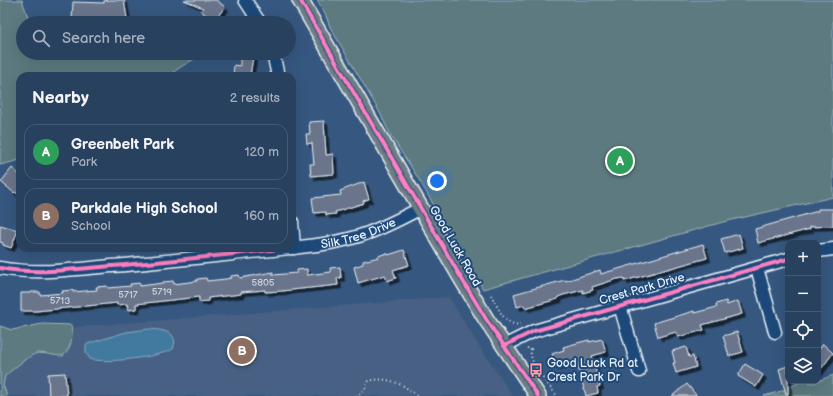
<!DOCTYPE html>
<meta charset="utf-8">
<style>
body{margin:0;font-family:"Balsamiq Sans",sans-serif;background:#344c68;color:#f1f3f6}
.controls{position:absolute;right:12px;bottom:12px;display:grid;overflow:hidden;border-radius:8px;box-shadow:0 4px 16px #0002}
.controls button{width:36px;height:36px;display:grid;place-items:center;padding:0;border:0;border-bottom:1px solid #445a74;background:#28415f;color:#f1f3f6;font:20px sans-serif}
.you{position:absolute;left:437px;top:181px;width:14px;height:14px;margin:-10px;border:3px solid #fff;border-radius:50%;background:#1a73e8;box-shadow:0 0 0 6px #1a73e833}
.badge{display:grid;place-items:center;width:26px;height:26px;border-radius:50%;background:#8c9099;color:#fff;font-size:13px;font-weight:700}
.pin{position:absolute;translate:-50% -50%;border:2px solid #fff;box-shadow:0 1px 4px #0006}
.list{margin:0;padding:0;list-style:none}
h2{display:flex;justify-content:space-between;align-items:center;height:52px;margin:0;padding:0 16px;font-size:17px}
h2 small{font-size:13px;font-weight:400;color:#a5afbd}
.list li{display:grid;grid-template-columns:26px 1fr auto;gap:12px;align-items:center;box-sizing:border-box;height:56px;margin:0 8px 8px;padding:0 8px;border:1px solid #445a74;border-radius:12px}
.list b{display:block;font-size:15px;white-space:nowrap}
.list p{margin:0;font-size:13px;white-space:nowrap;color:#a5afbd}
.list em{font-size:13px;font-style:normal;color:#a5afbd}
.icon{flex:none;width:22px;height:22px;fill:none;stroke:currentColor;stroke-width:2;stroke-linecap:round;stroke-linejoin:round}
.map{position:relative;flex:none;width:833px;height:396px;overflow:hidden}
.search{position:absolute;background:#28415f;box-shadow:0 4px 16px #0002;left:16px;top:16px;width:280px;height:44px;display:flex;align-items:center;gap:10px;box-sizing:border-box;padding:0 14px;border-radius:22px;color:#a5afbd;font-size:15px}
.panel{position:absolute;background:#28415f;box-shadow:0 4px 16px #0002;left:16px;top:72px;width:280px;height:180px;border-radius:12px}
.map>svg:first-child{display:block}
</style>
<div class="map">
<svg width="833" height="396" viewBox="0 0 833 396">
<defs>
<filter id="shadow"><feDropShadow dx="3.5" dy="3.5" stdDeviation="0" flood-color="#0009"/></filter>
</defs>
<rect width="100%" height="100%" fill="#36577f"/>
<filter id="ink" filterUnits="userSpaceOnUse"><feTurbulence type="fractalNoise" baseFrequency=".025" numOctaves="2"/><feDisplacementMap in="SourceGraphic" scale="8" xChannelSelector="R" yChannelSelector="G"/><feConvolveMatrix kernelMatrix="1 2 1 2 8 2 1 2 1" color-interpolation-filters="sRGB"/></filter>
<g filter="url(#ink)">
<path fill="#466083" d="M449,297L478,344L513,396H0V333Z"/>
<path fill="#5b7a7f" stroke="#a2b6bc" d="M0,0H22L28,17L34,23H23V53H203C193,61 181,65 172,74V76H20V160L0,165V117L1,113L0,104Z
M317,0H833V197L723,222L483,289L418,178L391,136L379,111L330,27L326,16Z
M42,324L71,325C73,337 72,347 63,356C54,356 47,353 38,353C30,354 12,370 5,376L3,385L7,396H0V326L12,330Z
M833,375V396H764L782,391L800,382L814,383Z"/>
<path fill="#437a9f" stroke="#85aac3" d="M149,329C162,330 180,331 173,349C160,357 104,364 90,359L86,353V345L90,343L126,332Z"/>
<path fill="#6b748b" stroke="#e8f1f8" filter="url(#shadow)" d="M109,0H124L127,18L99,22L72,20L73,2L104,3V1Z
M184,0H216L225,7L214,21L201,11L203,8Z
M240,56L253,57L250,76H233L234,65L240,66Z
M324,121L326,155L333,154L334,174L311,176L310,164H314L312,143L307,144L306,134H310L309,122Z
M12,168L20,175V196L15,192L14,193L1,182Z
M364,182L369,199L363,201L364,203L335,212L336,214L326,215V212L314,213L312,198L341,195L340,191Z
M818,209H833V226L809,227L810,229L758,243L755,229L818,211Z
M0,225L18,230L11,248L3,245V243L0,242Z
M739,234L743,248L725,253L721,239Z
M703,244L707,258L624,281V278L617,279L592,287L593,290L583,293V290L563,295L558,297V299L525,308L524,305L517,307L514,294L565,280L566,281L600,270L601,274Z
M404,250L409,265L393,270L396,278L387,281L385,275L358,283L354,267L363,264V261L379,257L378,256L387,253L388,255Z
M340,267L341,278H337L338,285L282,291L265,292V290L241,292V294L208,298V301L199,302V297L136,304V309L128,310L127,304L117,305V303L36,311H21V293H31V292H40V295L63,293L62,291L73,290V292L97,290L96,287L107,286L108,288L131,286L130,284L140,283V286L163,283V282L173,281L174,284L197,281V279L206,278L207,281L226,279L231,278V276L239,275L240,278L273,272V275L297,273V270L307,269V275L331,272L330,268Z
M726,301L727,305L738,301L742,314L702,325L704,330L678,337L676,332L658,337L654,323L694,311V313L717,307L716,304Z
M737,332L743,352L729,356L723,336Z
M602,339L606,352L592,356L600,386L597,387L598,393L586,396L576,360L556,367L552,354L564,350L563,347L581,342L589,340V342Z
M823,344L833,353L818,373V351Z
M686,347L689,357L693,356L696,367L676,373L673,363H675L672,351Z
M745,364L763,375L756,387L738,376Z
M788,366V394H786L779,369Z
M65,373L67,396H49L48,374Z
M687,384L697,396H672Z"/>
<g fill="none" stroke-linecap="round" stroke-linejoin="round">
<defs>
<g id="minor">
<path d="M245,0L260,23"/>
<path d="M273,53L278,76"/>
<path d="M292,222L294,248"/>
<path id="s1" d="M292,248C318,245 344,242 368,233C387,226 404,217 421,208"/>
<path d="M818,251L833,249"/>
<path d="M0,268C37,275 75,269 112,266C172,261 231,254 291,248"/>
<path d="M757,268L775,332"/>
<path d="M620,306L639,371"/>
<path d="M504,346L534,331L788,259"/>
</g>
<path id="major" d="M300,0L460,276L486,319L538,396"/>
</defs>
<use href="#minor" stroke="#e8f1f8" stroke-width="15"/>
<use href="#major" stroke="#e8f1f8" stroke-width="18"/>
<path stroke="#e8f1f8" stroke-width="2" stroke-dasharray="1 3" stroke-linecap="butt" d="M491,295C498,307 505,328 522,324
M527,348L531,349C528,364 549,385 557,396
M356,396L365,390L366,385L369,381C387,376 404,384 417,396"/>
<use href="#minor" stroke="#1f4a7a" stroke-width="12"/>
<use href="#major" stroke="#6c7e84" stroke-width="15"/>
<defs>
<path id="cycleway" d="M300,0L460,276L486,319L538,396
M0,268C37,275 75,269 112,266C172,261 231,254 291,248
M504,346L534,331L788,259"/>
</defs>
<use href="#cycleway" stroke="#1f4a7a" stroke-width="6"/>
<use href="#cycleway" stroke="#ff80c0" stroke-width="4"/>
</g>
</g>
<defs>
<symbol id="bus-bare" viewBox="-9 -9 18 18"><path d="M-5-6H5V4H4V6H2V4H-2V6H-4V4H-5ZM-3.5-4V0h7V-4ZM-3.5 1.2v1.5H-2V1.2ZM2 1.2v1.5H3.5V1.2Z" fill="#ff9aa2" stroke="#1f4a7a" stroke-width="2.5" paint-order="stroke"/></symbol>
</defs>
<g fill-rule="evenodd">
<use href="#bus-bare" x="526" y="360" width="20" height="20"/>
</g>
<g text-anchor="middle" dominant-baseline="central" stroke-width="4" stroke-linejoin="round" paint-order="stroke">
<g font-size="10" fill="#c9d2dd">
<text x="263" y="283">5805</text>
<text x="162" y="292">5719</text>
<text x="128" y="295">5717</text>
<text x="60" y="301">5713</text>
</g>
<g font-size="12" fill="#e8f1f8" stroke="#1f4a7a">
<text stroke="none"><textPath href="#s1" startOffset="68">Silk Tree Drive</textPath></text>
<text transform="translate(455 246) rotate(60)">Good Luck Road</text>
<text transform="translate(642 289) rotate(-16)">Crest Park Drive</text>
</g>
<g font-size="12" fill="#e8f1f8" stroke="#1f4a7a" text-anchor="start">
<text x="547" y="363">Good Luck Rd at<tspan x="547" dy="14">Crest Park Dr</tspan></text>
</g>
</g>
</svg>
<div class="controls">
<button>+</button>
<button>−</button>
<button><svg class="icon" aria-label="locate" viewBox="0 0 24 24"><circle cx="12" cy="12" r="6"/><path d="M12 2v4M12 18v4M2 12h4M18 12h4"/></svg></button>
<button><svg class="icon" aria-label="layers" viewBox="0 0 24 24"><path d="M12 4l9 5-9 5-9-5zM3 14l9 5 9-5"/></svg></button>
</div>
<div class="you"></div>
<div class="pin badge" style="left:620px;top:161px;background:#2e9e5b">A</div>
<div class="pin badge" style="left:242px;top:351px;background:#8d6e63">B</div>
<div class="search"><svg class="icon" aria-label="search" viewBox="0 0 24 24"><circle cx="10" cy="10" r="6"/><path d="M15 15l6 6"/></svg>Search here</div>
<section class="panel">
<h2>Nearby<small>2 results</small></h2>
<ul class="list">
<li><span class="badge" style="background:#2e9e5b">A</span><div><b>Greenbelt Park</b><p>Park</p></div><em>120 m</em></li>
<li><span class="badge" style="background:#8d6e63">B</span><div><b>Parkdale High School</b><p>School</p></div><em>160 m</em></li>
</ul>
</section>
</div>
